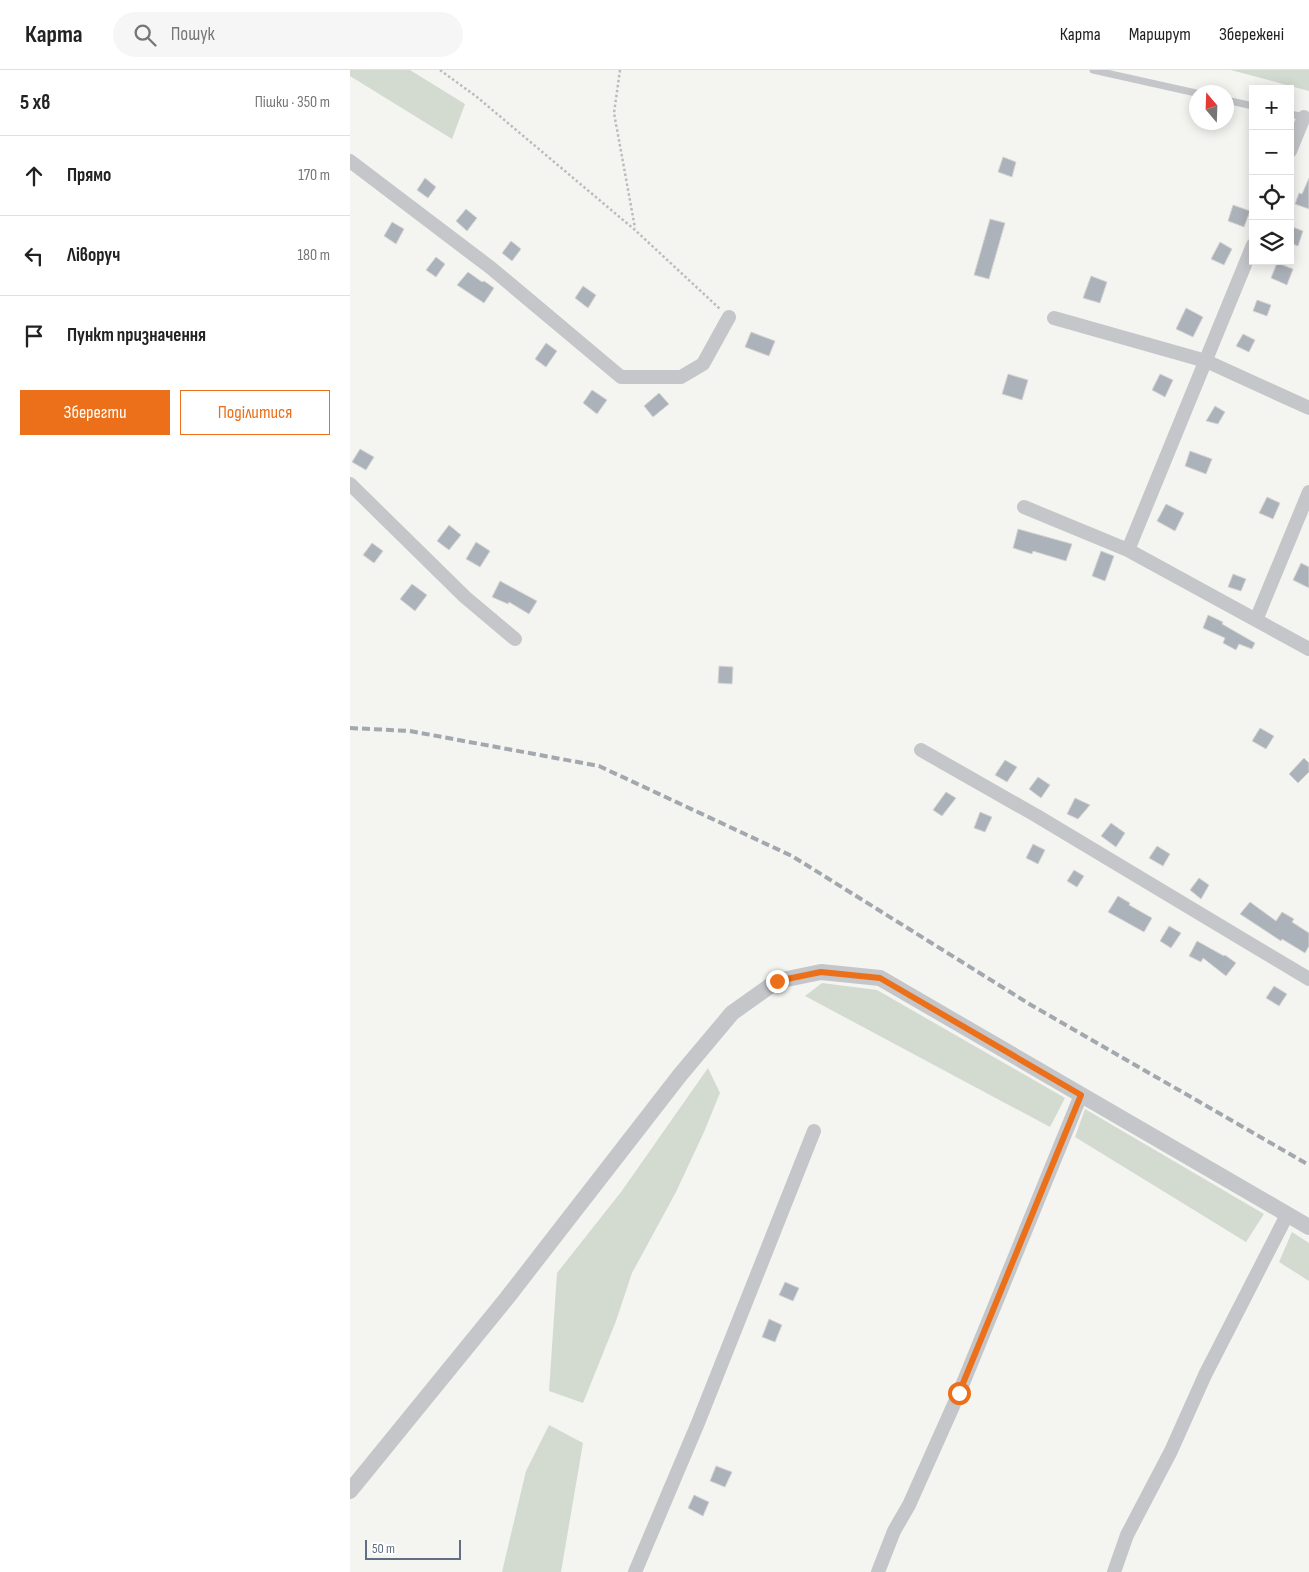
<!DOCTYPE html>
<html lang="uk">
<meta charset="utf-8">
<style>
body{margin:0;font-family:"Sofia Sans Condensed",sans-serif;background:#f6f6f6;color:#222}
.controls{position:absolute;right:15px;top:15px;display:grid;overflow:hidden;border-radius:0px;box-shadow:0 2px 12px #0003}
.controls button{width:45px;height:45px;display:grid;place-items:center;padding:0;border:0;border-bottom:1px solid #e0e0e0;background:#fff;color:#222;font:25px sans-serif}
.compass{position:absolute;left:839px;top:15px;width:45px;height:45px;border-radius:50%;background:#fff;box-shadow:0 2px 12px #0003;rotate:341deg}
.scale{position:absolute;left:15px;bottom:12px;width:96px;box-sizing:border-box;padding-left:5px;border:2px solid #626e82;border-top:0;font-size:14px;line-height:18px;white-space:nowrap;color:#626e82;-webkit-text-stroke:4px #fff;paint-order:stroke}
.stop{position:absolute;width:15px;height:15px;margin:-11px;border:4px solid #eb7019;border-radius:50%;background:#fff}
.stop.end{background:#eb7019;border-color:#fff;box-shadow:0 1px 5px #0008}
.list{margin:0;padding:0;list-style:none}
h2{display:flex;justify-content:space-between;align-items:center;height:65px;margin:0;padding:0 20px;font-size:21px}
h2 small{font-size:16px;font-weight:400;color:#767676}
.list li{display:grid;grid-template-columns:32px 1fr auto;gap:15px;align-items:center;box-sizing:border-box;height:80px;padding:0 20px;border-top:1px solid #e0e0e0}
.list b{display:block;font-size:19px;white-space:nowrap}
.list em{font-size:16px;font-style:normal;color:#767676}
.actions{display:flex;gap:10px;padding:15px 20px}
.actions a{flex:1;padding:11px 0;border:1px solid #eb7019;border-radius:0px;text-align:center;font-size:18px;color:#eb7019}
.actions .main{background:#eb7019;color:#fff}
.icon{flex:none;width:28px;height:28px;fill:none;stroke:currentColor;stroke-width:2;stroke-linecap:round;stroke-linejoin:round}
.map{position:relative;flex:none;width:959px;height:1502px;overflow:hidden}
header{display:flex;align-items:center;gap:30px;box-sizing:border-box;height:70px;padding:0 25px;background:#fff;border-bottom:1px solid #e0e0e0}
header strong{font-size:24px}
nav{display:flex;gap:28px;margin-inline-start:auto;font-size:18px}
.search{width:350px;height:45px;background:#f6f6f6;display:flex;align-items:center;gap:12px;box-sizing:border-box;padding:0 18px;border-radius:28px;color:#767676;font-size:19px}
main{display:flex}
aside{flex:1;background:#fff}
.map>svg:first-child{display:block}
</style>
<header>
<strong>Карта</strong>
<div class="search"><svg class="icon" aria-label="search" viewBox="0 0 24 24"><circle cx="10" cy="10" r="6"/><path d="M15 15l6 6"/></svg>Пошук</div>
<nav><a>Карта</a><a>Маршрут</a><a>Збережені</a></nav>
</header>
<main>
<aside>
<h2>5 хв<small>Пішки · 350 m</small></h2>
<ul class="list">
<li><svg class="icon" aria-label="ahead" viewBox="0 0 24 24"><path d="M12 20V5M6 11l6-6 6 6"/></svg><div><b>Прямо</b></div><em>170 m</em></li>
<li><svg class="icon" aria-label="left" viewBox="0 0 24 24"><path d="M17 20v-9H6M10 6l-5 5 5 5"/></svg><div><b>Ліворуч</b></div><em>180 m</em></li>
<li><svg class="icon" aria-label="arrive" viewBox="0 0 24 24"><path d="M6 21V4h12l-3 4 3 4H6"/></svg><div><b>Пункт призначення</b></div></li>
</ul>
<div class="actions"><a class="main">Зберегти</a><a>Поділитися</a></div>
</aside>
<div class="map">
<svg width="959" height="1502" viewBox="0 0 959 1502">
<rect width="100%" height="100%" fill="#f4f4f0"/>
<path fill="#d3dbd1" d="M0,0H60L115,34L102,69L0,6Z
M881,0H959V21Z
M472,913L527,920L715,1028L700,1057L455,926Z
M358,998L370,1023L354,1062L326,1122L282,1203L266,1251L233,1333L199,1321L207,1203L271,1122Z
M735,1039L914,1144L896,1172L725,1067Z
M942,1162L959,1173V1211L929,1192Z
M199,1355L233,1373L211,1502H152L176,1401Z"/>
<path fill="#acb2b9" stroke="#d5d5d3" d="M653,87L666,92L662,107L648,102Z
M75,108L86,117L78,128L67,120Z
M959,108V139L945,134L949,123L952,124Z
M883,135L900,141L894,157L878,151Z
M116,139L127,148L117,161L106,151Z
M640,149L655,153L639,209L624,205Z
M42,152L54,159L46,174L34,166Z
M940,156L953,161L948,176L940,173Z
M161,171L171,179L162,191L152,183Z
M870,172L882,179L874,195L861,189Z
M86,187L95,194L86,207L76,200Z
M927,193L943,199L937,215L921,208Z
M118,202L132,212L134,211L144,218L134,233L107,215Z
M741,206L757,212L750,233L733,228Z
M233,216L246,225L238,238L225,228Z
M907,230L921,235L917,246L903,241Z
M836,238L853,247L843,267L826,259Z
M401,262L425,271L419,286L395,277Z
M893,264L905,270L899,282L886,276Z
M196,273L207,281L196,297L185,289Z
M658,304L678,310L672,330L652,324Z
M810,304L823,310L815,327L802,320Z
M242,320L257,330L247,344L233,333Z
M309,323L319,334L303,347L294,336Z
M865,336L875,342L868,354L856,351Z
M10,379L24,387L16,400L2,392Z
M840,381L862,389L856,404L835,396Z
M917,427L930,433L923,449L909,443Z
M816,434L834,443L825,461L807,451Z
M99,455L111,465L99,480L87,471Z
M668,459L722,474L716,491L683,481L682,484L663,478Z
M126,472L140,481L130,497L116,489Z
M22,473L33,481L24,493L13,485Z
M751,481L764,486L755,511L742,506Z
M951,493L959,497V518L943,510Z
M883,504L896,509L891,521L878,517Z
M150,511L187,531L179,544L159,532L158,534L142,527Z
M62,514L77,525L65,541L50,529Z
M858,545L873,552L872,554L905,573L902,579L889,574L886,580L873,573L875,568L853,558Z
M369,596L383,597L382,614L368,613Z
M910,658L924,666L916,679L902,671Z
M954,688L959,693V702L948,713L939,704Z
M655,690L667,697L657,712L645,705Z
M688,707L700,715L691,728L679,719Z
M596,722L606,728L592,746L583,740Z
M725,728L740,735L728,749L717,744Z
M630,742L642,747L635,762L624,758Z
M761,753L775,763L766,777L751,766Z
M683,774L695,780L688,794L676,788Z
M807,776L820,784L813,796L799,788Z
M724,800L734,806L727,817L717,811Z
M849,808L859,815L851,829L840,820Z
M768,826L780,833L779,835L802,848L794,862L758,842Z
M900,832L926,851L932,842L944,849L942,852L959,863V876L955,883L932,869L931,871L890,844Z
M819,856L831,863L821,878L810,871Z
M847,871L874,886L875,885L886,893L876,906L853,888L851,892L839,886Z
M924,916L937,924L929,936L916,928Z
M435,1212L449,1218L443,1231L429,1225Z
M419,1249L432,1255L425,1272L412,1267Z
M366,1396L382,1402L375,1417L360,1411Z
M344,1425L359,1432L353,1446L338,1438Z"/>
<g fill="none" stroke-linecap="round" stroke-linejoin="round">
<path stroke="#bbbcbf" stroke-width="2.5" stroke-dasharray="2.5 2.5" stroke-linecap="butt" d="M90,0L127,27L285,160L370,239
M270,0L264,43L285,158"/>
<path stroke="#c4c6ca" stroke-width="7" d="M743,0L846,23
M876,30L903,36
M940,44L955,47"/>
<path stroke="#c4c6ca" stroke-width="14" d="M940,81L954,47
M0,91L141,198L271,307H331L353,294L379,247
M704,248L856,291L959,338
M0,414L115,527L165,569
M674,437L778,480L959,579
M778,480L903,175
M906,550L959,422
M571,680L687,746L959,909
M285,1502L348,1353L464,1061
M528,1502L544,1461L559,1435L609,1323L731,1025
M764,1502L777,1465L821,1381L855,1305L937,1145"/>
<path stroke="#c4c6ca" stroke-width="16" d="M0,1421L157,1228L330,1005L382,943L427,911L471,902L530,908L959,1157"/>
<path stroke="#a3a7ae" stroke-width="4" stroke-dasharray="8 4" stroke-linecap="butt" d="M0,658L60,661L249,696L442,786L681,935L959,1095"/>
</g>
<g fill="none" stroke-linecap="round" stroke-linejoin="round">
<path stroke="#eb7019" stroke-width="6" d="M427,911L471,902L530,908L731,1025L609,1323"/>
</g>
</svg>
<div class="controls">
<button>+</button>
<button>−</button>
<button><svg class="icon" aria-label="locate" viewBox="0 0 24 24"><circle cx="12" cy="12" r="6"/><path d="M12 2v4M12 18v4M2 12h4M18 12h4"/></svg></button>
<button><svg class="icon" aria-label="layers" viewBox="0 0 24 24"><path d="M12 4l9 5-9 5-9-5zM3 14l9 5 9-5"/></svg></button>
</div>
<svg class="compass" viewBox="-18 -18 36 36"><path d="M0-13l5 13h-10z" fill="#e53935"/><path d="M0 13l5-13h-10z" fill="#767676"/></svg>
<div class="scale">50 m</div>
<div class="stop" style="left:609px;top:1323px"></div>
<div class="stop end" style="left:427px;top:911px"></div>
</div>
</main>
